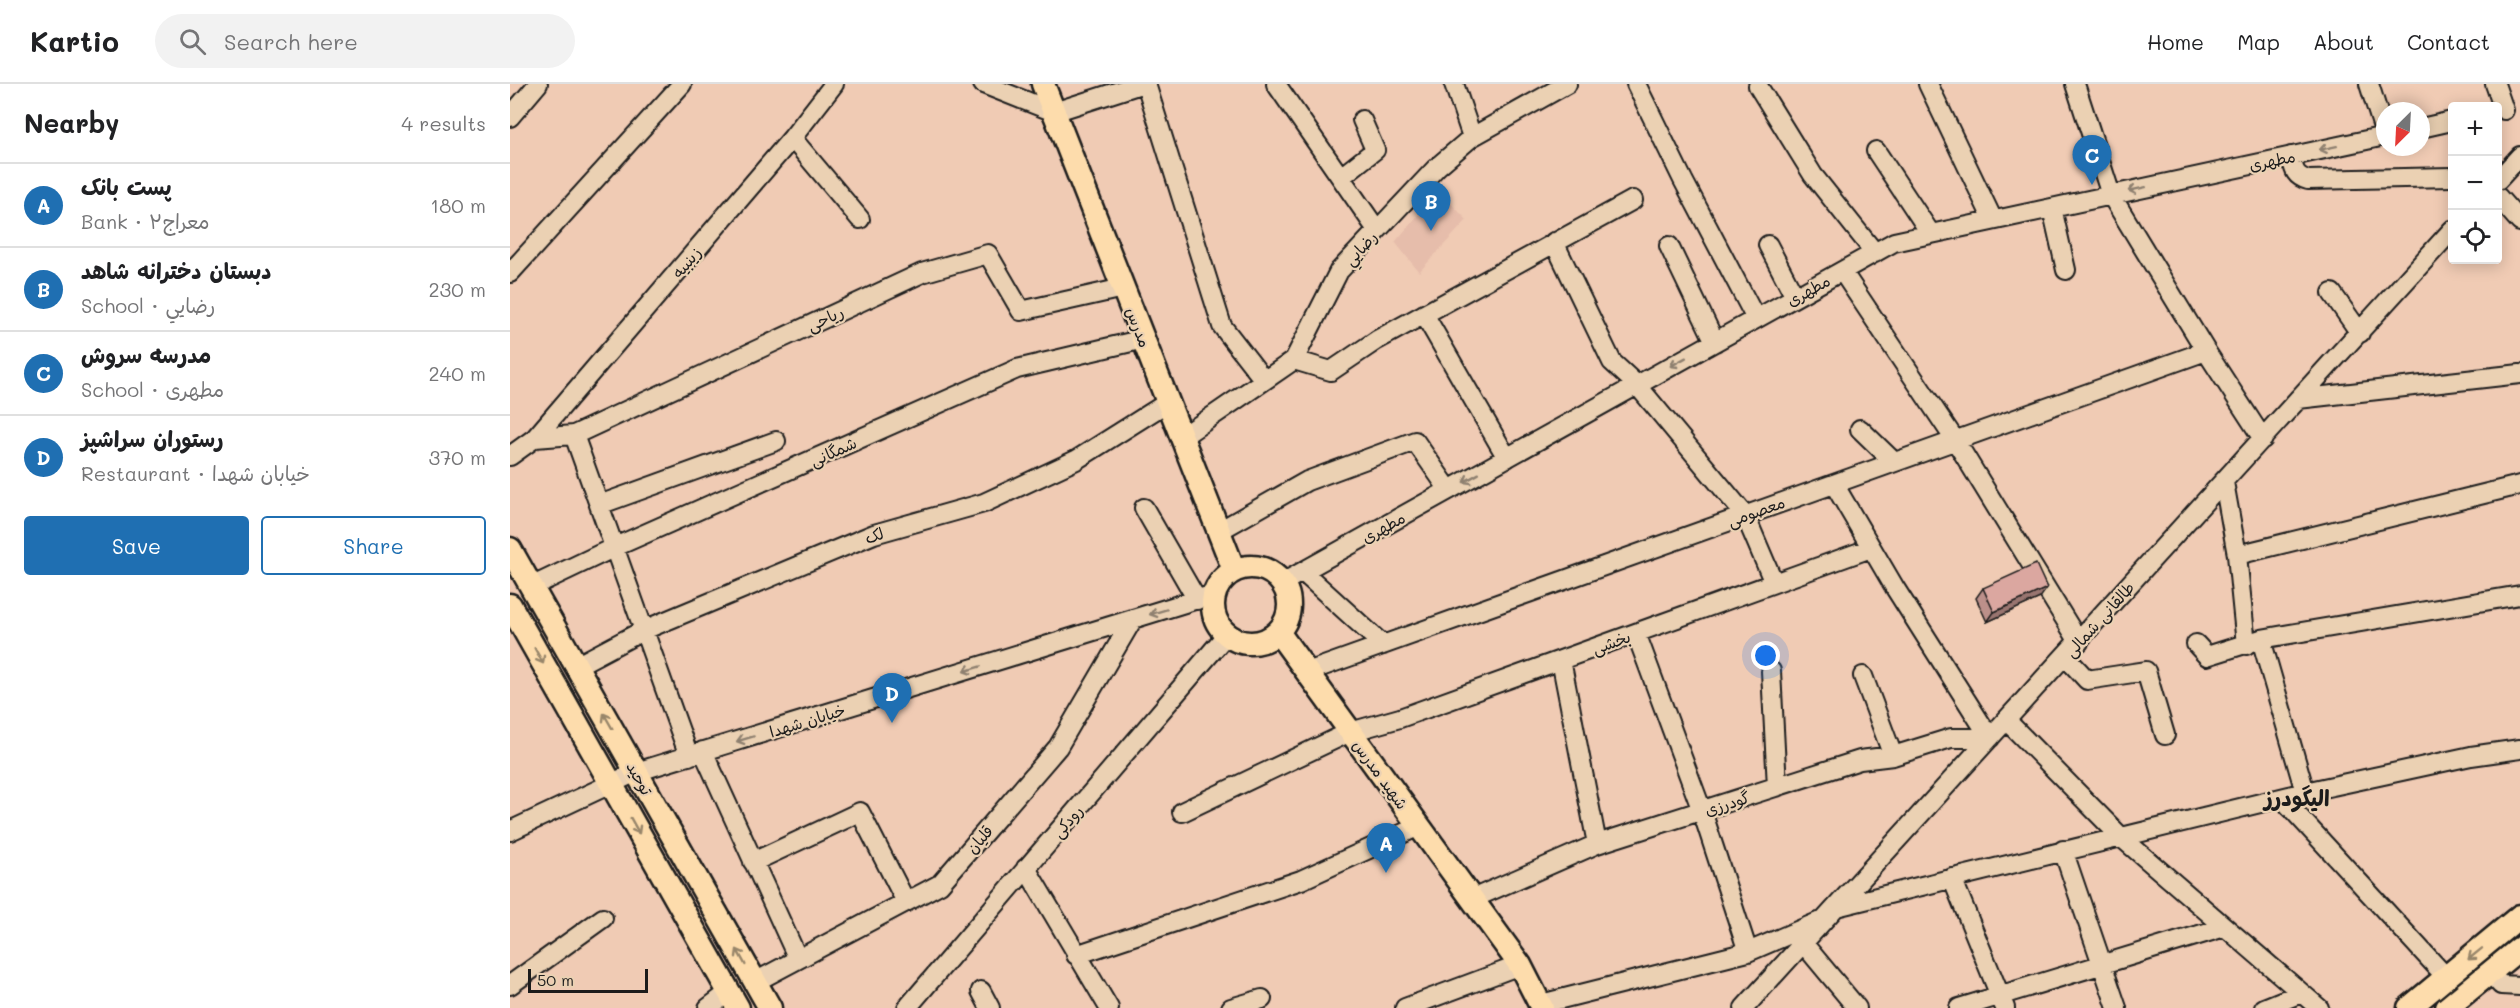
<!DOCTYPE html>
<meta charset="utf-8">
<style>
body{margin:0;font-family:Mali,"Playpen Sans Arabic",sans-serif;background:#f2f2f2;color:#202124}
.controls{position:absolute;right:18px;top:18px;display:grid;overflow:hidden;border-radius:6px;box-shadow:0 3px 15px #0003}
.controls button{width:54px;height:54px;display:grid;place-items:center;padding:0;border:0;border-bottom:2px solid #e0e0e0;background:#fff;color:#202124;font:30px sans-serif}
.compass{position:absolute;left:1866px;top:18px;width:54px;height:54px;border-radius:50%;background:#fff;box-shadow:0 3px 15px #0003;rotate:204deg}
.scale{position:absolute;left:18px;bottom:15px;width:120px;box-sizing:border-box;padding-left:6px;border:3px solid #1c1c1c;border-top:0;font-size:16px;line-height:21px;white-space:nowrap;color:#1c1c1c;-webkit-text-stroke:4px #ebd1b3;paint-order:stroke}
.you{position:absolute;left:1256px;top:572px;width:21px;height:21px;margin:-15px;border:4px solid #fff;border-radius:50%;background:#1a73e8;box-shadow:0 0 0 9px #1a73e833}
.badge{display:grid;place-items:center;width:39px;height:39px;border-radius:50%;background:#1f6fb2;color:#fff;font-size:20px;font-weight:700}
.pin{position:absolute;translate:-50% -50px;filter:drop-shadow(0 2px 3px #0008)}
.pin::after{content:'';position:absolute;top:32px;width:21px;height:18px;background:inherit;clip-path:polygon(0 0,100% 0,50% 100%)}
.list{margin:0;padding:0;list-style:none}
h2{display:flex;justify-content:space-between;align-items:center;height:78px;margin:0;padding:0 24px;font-size:26px}
h2 small{font-size:20px;font-weight:400;color:#757577}
.list li{display:grid;grid-template-columns:39px 1fr auto;gap:18px;align-items:center;box-sizing:border-box;height:84px;padding:0 24px;border-top:2px solid #e0e0e0}
.list b{display:block;font-size:22px;white-space:nowrap}
.list p{margin:0;font-size:20px;white-space:nowrap;color:#757577}
.list em{font-size:20px;font-style:normal;color:#757577}
.actions{display:flex;gap:12px;padding:18px 24px}
.actions a{flex:1;padding:14px 0;border:2px solid #1f6fb2;border-radius:6px;text-align:center;font-size:21px;color:#1f6fb2}
.actions .main{background:#1f6fb2;color:#fff}
.icon{flex:none;width:33px;height:33px;fill:none;stroke:currentColor;stroke-width:2;stroke-linecap:round;stroke-linejoin:round}
.map{position:relative;flex:none;width:2010px;height:924px;overflow:hidden}
header{display:flex;align-items:center;gap:36px;box-sizing:border-box;height:84px;padding:0 30px;background:#fff;border-bottom:2px solid #e0e0e0}
header strong{font-size:28px}
nav{display:flex;gap:33px;margin-inline-start:auto;font-size:21px}
.search{width:420px;height:54px;background:#f2f2f2;display:flex;align-items:center;gap:15px;box-sizing:border-box;padding:0 21px;border-radius:33px;color:#757577;font-size:22px}
main{display:flex}
aside{flex:1;background:#fff}
.map>svg:first-child{display:block}
</style>
<header>
<strong>Kartio</strong>
<div class="search"><svg class="icon" aria-label="search" viewBox="0 0 24 24"><circle cx="10" cy="10" r="6"/><path d="M15 15l6 6"/></svg>Search here</div>
<nav><a>Home</a><a>Map</a><a>About</a><a>Contact</a></nav>
</header>
<main>
<aside>
<h2>Nearby<small>4 results</small></h2>
<ul class="list">
<li><span class="badge">A</span><div><b>پست بانک</b><p>Bank · معراج۲</p></div><em>180 m</em></li>
<li><span class="badge">B</span><div><b>دبستان دخترانه شاهد</b><p>School · رضایي</p></div><em>230 m</em></li>
<li><span class="badge">C</span><div><b>مدرسه سروش</b><p>School · مطهری</p></div><em>240 m</em></li>
<li><span class="badge">D</span><div><b>رستوران سراشپز</b><p>Restaurant · خیابان شهدا</p></div><em>370 m</em></li>
</ul>
<div class="actions"><a class="main">Save</a><a>Share</a></div>
</aside>
<div class="map">
<svg width="2010" height="924" viewBox="0 0 2010 924">
<rect width="100%" height="100%" fill="#f0cbb4"/>
<filter id="ink" filterUnits="userSpaceOnUse"><feTurbulence type="fractalNoise" baseFrequency=".0167" numOctaves="2"/><feDisplacementMap in="SourceGraphic" scale="12" xChannelSelector="R" yChannelSelector="G"/><feConvolveMatrix kernelMatrix="1 2 1 2 8 2 1 2 1" color-interpolation-filters="sRGB"/></filter>
<g filter="url(#ink)">
<path fill="#e6bdab" d="M929,107L957,136L909,188L885,158Z"/>
<g fill="none" stroke-linecap="round" stroke-linejoin="round">
<defs>
<path id="minor" d="M473,0L544,28L631,0
M636,0L712,242L754,296
M766,0L867,146
M944,0L962,53
M1126,0L1173,96L1246,235
M1418,0L1483,136
M1565,0L1601,111L1696,267L1753,355
M1859,0L1875,50
M1985,0L1994,26
M1248,2L1303,91L1365,169
M0,33L28,0
M1911,44L1942,37
M282,54L350,135
M1366,67L1421,150
M1781,72C1784,85 1784,92 1798,96L1942,93
M831,93L865,66L852,36
M1988,96L2010,72
M1988,113L2010,138
M1542,124L1556,186
M1044,158L1102,278L1127,301L1235,431L1264,499
M1258,161L1285,213
M1159,162L1205,258
M1332,187L1445,356L1569,558
M0,189L172,0
M1822,209L1850,249
M914,230L997,374
M784,276L821,287L867,256L1123,116
M1788,315L2010,290
M1350,345L1384,378
M64,351L179,672
M672,353L784,276L829,187L927,83L962,53L1057,0
M25,354L282,54L324,0
M0,372L25,354L64,351L412,189L478,170L511,227L613,204
M1714,398L1727,471L1736,561
M1324,400L1385,504L1480,654
M89,421L266,357
M634,424L687,516
M709,447L797,397L905,357L939,406
M1727,471L2010,401
M793,488L873,561
M772,499L1384,158L1875,52
M21,503L105,463L507,285L634,255
M1126,549L1192,727L1238,868
M1751,555L2010,511
M1686,560L1697,572L1751,555L1795,708
M1555,572L1577,596L1636,587L1655,651
M1051,576L1087,760
M66,582L134,546L364,450L474,419L566,376L658,318
M1261,587L1267,703
M797,588L1696,267
M1353,592L1383,672
M1497,637L1612,754L1809,924
M193,667L288,875
M1772,714L1936,893
M672,728L840,648L890,634L1361,464
M0,747L126,688L704,510
M1553,766L1607,924
M243,778L350,728L396,818
M516,784L599,924
M1442,794L1495,924
M962,815L1087,760L1350,676L1383,672L1441,654H1480
M1326,823L1795,708L1961,672L2010,665
M1293,859L1347,924
M566,871L791,796L909,742
M1980,889L1991,901L2010,902
M245,898L430,800L548,663L623,535
M0,901L93,834
M471,907L480,924
M1031,920L1238,868L1308,838
M198,924L219,908
M397,924L717,550
M721,924L752,915
M895,924L1010,881
M1234,924L1942,146
M1449,924L1715,843
M1754,924L1791,909"/>
<path id="major" d="M533,0L724,486
M0,465L260,924
M703 521a38 38 0 1 1 76 0a38 38 0 1 1-76 0Z
M0,521L228,924
M768,548L1010,881L1032,924
M1899,924L2010,832
M1937,924L2010,864"/>
</defs>
<use href="#minor" stroke="#1c1c1c" stroke-width="22"/>
<use href="#major" stroke="#1c1c1c" stroke-width="27"/>
<use href="#minor" stroke="#ebd1b3" stroke-width="18"/>
<use href="#major" stroke="#fddcac" stroke-width="22"/>
</g>
<path fill="#bc908a" stroke="#1c1c1c" stroke-width="1.5" d="M1473,504L1530,514L1477,538L1466,514Z"/>
<path fill="#997570" stroke="#1c1c1c" stroke-width="1.5" d="M1537,504L1530,514L1477,538L1484,528Z"/>
<path fill="#dba7a0" stroke="#1c1c1c" stroke-width="1.5" d="M1526,480L1537,504L1484,528L1473,504Z"/>
<defs><path id="oneway-shaft" d="M-6 0H5M1.5-3L5.5 0L1.5 3" fill="none" stroke-width="1.6" stroke-linecap="round" stroke-linejoin="round" transform="scale(1.5)"/></defs>
<g stroke="#8e806f">
<use href="#oneway-shaft" transform="translate(1818 64) rotate(168)"/>
<use href="#oneway-shaft" transform="translate(1627 105) rotate(168)"/>
<use href="#oneway-shaft" transform="translate(1168 278) rotate(151)"/>
<use href="#oneway-shaft" transform="translate(961 394) rotate(151)"/>
<use href="#oneway-shaft" transform="translate(648 528) rotate(163)"/>
<use href="#oneway-shaft" transform="translate(462 585) rotate(163)"/>
<use href="#oneway-shaft" transform="translate(235 655) rotate(163)"/>
</g>
<g stroke="#98866b">
<use href="#oneway-shaft" transform="translate(29 572) rotate(61)"/>
<use href="#oneway-shaft" transform="translate(98 637) rotate(-120)"/>
<use href="#oneway-shaft" transform="translate(125 742) rotate(61)"/>
<use href="#oneway-shaft" transform="translate(1965 870) rotate(141)"/>
<use href="#oneway-shaft" transform="translate(231 873) rotate(-119)"/>
</g>
</g>
<g text-anchor="middle" dominant-baseline="central" stroke-width="4.5" stroke-linejoin="round" paint-order="stroke">
<g font-size="16" fill="#1c1c1c" stroke="#ebd1b3">
<text transform="translate(1762 76) rotate(-12)">مطهری</text>
<text transform="translate(850 164) rotate(-47)">رضایي</text>
<text transform="translate(176 178) rotate(-50)">زینبیه</text>
<text transform="translate(1298 206) rotate(-29)">مطهری</text>
<text transform="translate(315 234) rotate(-25)">ریاحی</text>
<text transform="translate(629 243) rotate(69)">مدرس</text>
<text transform="translate(323 367) rotate(-24)">شمگانی</text>
<text transform="translate(1246 427) rotate(-20)">معصومی</text>
<text transform="translate(873 443) rotate(-29)">مطهری</text>
<text transform="translate(364 451) rotate(-19)">لک</text>
<text transform="translate(1589 535) rotate(-48)">طالقانی شمالی</text>
<text transform="translate(1101 558) rotate(-20)">بخشی</text>
<text transform="translate(297 636) rotate(-17)">خیابان شهدا</text>
<text transform="translate(871 690) rotate(54)">شهید مدرس</text>
<text transform="translate(130 694) rotate(61)">توحید</text>
<text transform="translate(1217 719) rotate(-18)">گودرزی</text>
<text transform="translate(557 737) rotate(-49)">رودکی</text>
<text transform="translate(469 755) rotate(-49)">قلیان</text>
</g>
<g font-size="22" font-weight="bold" fill="#1c1c1c" stroke="#ebd1b3">
<text x="1787" y="713">الیگودرز</text>
</g>
</g>
</svg>
<div class="controls">
<button>+</button>
<button>−</button>
<button><svg class="icon" aria-label="locate" viewBox="0 0 24 24"><circle cx="12" cy="12" r="6"/><path d="M12 2v4M12 18v4M2 12h4M18 12h4"/></svg></button>
</div>
<svg class="compass" viewBox="-18 -18 36 36"><path d="M0-13l5 13h-10z" fill="#e53935"/><path d="M0 13l5-13h-10z" fill="#757577"/></svg>
<div class="scale">50 m</div>
<div class="you"></div>
<div class="pin badge" style="left:876px;top:789px">A</div>
<div class="pin badge" style="left:921px;top:147px">B</div>
<div class="pin badge" style="left:1582px;top:101px">C</div>
<div class="pin badge" style="left:382px;top:639px">D</div>
</div>
</main>
